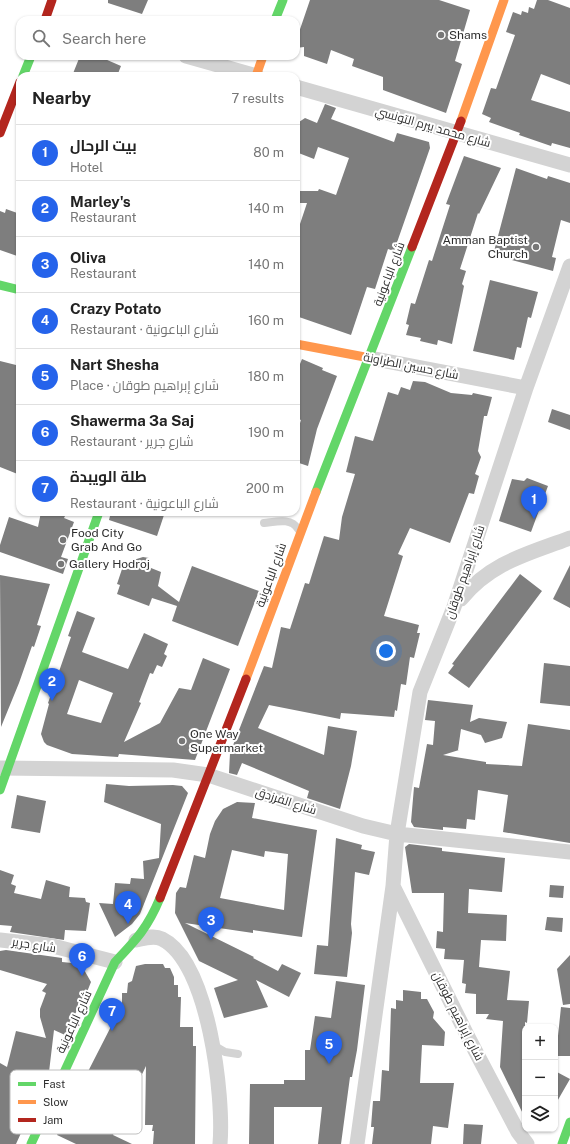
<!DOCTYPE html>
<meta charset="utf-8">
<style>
body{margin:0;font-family:"Public Sans",Cairo,sans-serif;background:#f2f2f2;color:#222}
.controls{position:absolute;right:12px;bottom:12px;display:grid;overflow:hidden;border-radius:8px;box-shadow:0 1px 3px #0004}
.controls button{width:36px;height:36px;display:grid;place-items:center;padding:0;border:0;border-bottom:1px solid #e0e0e0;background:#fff;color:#222;font:20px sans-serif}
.you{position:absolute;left:386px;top:651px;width:14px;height:14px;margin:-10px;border:3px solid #fff;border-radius:50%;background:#1a73e8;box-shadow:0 0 0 6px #1a73e833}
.badge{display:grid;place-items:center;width:26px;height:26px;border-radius:50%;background:#2563eb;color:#fff;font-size:13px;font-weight:700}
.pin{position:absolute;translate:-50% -33px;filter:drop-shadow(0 1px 2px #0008)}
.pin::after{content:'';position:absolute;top:21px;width:14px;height:12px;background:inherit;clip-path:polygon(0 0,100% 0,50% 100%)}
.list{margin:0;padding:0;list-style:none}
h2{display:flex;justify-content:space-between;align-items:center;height:52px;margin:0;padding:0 16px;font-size:17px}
h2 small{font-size:13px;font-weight:400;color:#767676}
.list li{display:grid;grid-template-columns:26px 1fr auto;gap:12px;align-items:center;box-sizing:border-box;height:56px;padding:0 16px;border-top:1px solid #e0e0e0}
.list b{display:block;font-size:15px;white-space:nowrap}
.list p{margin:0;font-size:13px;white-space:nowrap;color:#767676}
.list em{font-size:13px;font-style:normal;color:#767676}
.icon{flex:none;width:22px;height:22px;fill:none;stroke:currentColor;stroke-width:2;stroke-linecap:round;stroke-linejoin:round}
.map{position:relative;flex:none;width:570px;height:1144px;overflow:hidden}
.search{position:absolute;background:#fff;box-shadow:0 1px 3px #0004;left:16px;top:16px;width:284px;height:44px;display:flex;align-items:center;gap:10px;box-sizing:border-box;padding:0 14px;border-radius:12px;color:#767676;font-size:15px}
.panel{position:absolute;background:#fff;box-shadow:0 1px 3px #0004;left:16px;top:72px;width:284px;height:444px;border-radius:12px}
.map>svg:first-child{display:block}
</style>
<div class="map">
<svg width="570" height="1144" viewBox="0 0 570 1144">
<rect width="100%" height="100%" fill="#fff"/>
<path fill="#7e7e7e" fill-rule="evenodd" d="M108,0H148L142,14L108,3Z
M310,0H439L470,10L455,61L462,64L446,113L383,90V77L352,66L354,59L331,50L327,64L304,56V47L296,48V41Z
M537,0H548L570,8V85L541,74L531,100L570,112V148L552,143L551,146L519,135L520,133L489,122L491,118L482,114L491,88L496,89L515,35L506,32L513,12L521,15L522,11L528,13L529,7L534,9Z
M80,56H98L121,66L117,76H72Z
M325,104L336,108L331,119L394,142L397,133L429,142L430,148L394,251L388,249L375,289L367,287L351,335L296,316V236L307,203H296V191H318L319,189L336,195L349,158L318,147L314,159L296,152V124L305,118L317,123Z
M464,156L501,168L479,214L478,213L460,269L466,271L462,284L464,286L452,344L438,340L437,345L420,341L421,338L406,335L409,325L406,324L411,303L415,304L429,260L432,261L450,205L446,204Z
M516,168L547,179L548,176L570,183V223L561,220L552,257L556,258L553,271L493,255Z
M6,209L20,214V257L0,250V211L5,213Z
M490,280L538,292L531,318L528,317L521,348L517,347L514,360L473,351Z
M302,359L323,368L322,370L337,376L317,429L308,466L296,462V436L301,420L296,418V374Z
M0,361L20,366V475L0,467Z
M413,381L425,382L451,393L472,395L473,393L492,397L487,416H484L478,451L481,457L475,474L479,476L474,494L469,493L450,543L410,528L398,554L403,556L384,616L419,625L417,633H420L414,658L410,657L406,685L401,684L397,711L395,710L394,717L341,713L340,719L269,705L258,728L324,755L328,726L357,731L351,766L340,809L307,798L309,791L242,763L237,775L229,773L230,753L264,666L272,668L281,627L290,629L305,583L309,584L324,536L339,540L342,517L355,474L346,472L355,436L373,441L388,392L398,395L401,387L410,390Z
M552,409L570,415V430L548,422Z
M527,478L548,486L531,532L499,521L512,479L524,481Z
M41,512H54L65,516L64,518L74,522L61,557L68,559L63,574L0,552V545L9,517L38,527Z
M111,512H165L157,536L109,520Z
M143,557L149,558L151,568L161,572L158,586L179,602L192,566L259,591L238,646L172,621L177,606L152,598L149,606L117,594L120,585L117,584L124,563Z
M570,565V608L553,599Z
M520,574L542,591L469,688L448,673L454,665L452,664Z
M0,575L50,584L37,625L41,626L34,647L32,646L19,683L1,727Z
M77,611L95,618L82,652L128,669L144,633L168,644L164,654L167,656L162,667L157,665L153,674L150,673L139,702L141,703L124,742L160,723L179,688L191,690L203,658L230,669L195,760L119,754L118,757L72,754L47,745L44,742L41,734L49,704L48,703L71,637L68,636ZM79,680L113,693L101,723L67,714Z
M544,663L570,666V706L540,703Z
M428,700L473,705L470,722L479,718L507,722L502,738L485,743L481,735L461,729L458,750H459L443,755L486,762V764L522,766L528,724L570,730V843L503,832L508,795L478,790L475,820L467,819L466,829L443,827V830L414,827L411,822L414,787L419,788L427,744L433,745L435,721L425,720Z
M106,784L129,786L173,785L182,786L188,793L140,914L132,924L115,937L99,903L113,904L115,883L130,884L131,878L144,879L143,861L159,858L161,824L104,802Z
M17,795L46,801L40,833L11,828Z
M237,802L255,803L252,818L317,830L302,937L253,930V933L185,923L254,957L253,958L278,971L282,964L301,973L289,997L256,980L268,1007L224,1018L214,988L238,980L199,961L175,913L176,893L180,887L186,888L194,855L205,858L210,834L215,821L223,809ZM232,850L264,857L265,851L288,854L284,910L220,898Z
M336,838L362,845L361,849L375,852L369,875L355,872L351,924L352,933L347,977L314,974L317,945L328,946Z
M409,844L442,848V851L505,858L502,892L469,889L468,913L507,915L506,941L481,940L479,967L510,971L507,1000L529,1001L527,1023L525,1022V1118L500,1067L503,1021L486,1019L489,1014H476V994L465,993L466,984L462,983L464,960L444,959L445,949L436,948L437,931L443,932L444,893H412L405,847Z
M0,870L14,875L11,884L16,886L14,893L41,899L46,880L70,887L69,897L85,898L86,902L90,903L86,931L65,930L64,940L10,932L12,926L0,925Z
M550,885L564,886L563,898L549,897Z
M547,917L563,918L562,932L545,930Z
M6,950L62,958V962L72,963L83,968L91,982L81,1007L79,1006L65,1035L54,1030L49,1072L50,1073L43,1088L38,1087L17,1131L21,1133L16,1144H0V1063L7,1067L16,1031L46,1038L40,1017V1009L46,993L42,991L47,984L0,970V951Z
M570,955V1004L563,1005L557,969Z
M145,964H163L165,968H170L174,977V985H178V997H181L180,1027H193V1046H196L195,1144H153L154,1131H152L153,1125H145L146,1066L113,1135L132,1144H76L57,1135L66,1117L74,1121L84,1099L76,1095L122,1005V993H127L128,983L132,981L136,966Z
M336,981L365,985L357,1050L352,1077H350L341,1144H318L322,1107H274V1144H249L250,1084H284V1080H305V1050H310L315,1016L331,1018Z
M403,990L421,992V999H427L434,1012L433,1018L445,1032L444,1046L422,1045L420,1083H454L448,1128L433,1126L431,1144H372L374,1127H371L373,1101H380L382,1070L389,1071L391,1008L396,1009V1000L403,1001Z
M561,1007L570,1008V1056H555V1036H558Z
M555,1071L570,1079L555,1105Z
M464,1124L483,1125L481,1144H463Z"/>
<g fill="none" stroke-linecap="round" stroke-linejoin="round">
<path stroke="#d3d3d3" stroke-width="8" d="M264,523C275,522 291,517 298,529
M213,1045L225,1052L238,1054"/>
<path stroke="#d3d3d3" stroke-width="15" d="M186,56L257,76
M296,87L570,165
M370,358L526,388
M461,599C491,562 528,554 570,538
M0,768L173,770L208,775L363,826L397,834L570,852
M393,886L468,1037L518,1132L527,1144
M0,940L53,946L115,962
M136,940C145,938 154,935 162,939C209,962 224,1097 220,1144
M357,1144L393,886L397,834L420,692L454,607L526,388L570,266"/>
<path stroke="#63d668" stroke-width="9" d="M275,20L283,0
M23,76L31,56
M0,285L20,290
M316,492L412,247
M0,790L99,512
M31,1144L115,962C137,939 148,927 160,898
M562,1144L570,1122"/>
<path stroke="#ff974d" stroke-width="9" d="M256,76L263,56
M461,121L504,0
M296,344L370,358
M246,679L316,492"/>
<path stroke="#b3261e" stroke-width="9" d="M45,20L52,0
M0,133L20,82
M412,247L461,121
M160,898L246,679"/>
</g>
<g fill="#777" stroke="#fff" stroke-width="1.5">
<circle cx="441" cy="35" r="4"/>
<circle cx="536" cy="247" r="4"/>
<circle cx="63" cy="540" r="4"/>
<circle cx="61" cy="564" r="4"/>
<circle cx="182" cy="741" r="4"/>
</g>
<g text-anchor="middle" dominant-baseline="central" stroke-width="4" stroke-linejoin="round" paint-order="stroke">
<g font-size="12" fill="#2e2e2e" stroke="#fff" text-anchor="start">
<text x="449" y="35">Shams</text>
<text x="528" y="240" text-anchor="end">Amman Baptist<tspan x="528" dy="14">Church</tspan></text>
<text x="71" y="533">Food City<tspan x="71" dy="14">Grab And Go</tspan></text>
<text x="69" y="564">Gallery Hodroj</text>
<text x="190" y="734">One Way<tspan x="190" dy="14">Supermarket</tspan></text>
</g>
<g font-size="12" fill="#2e2e2e" stroke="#fff">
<text transform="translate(433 127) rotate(16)">شارع محمد بيرم التونسي</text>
<text transform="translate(389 274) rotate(-69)">شارع الباعونية</text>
<text transform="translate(411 366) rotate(11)">شارع حسين الطراونة</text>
<text transform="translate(465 572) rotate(-71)">شارع إبراهيم طوقان</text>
<text transform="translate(271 575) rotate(-70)">شارع الباعونية</text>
<text transform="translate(286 801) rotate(18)">شارع الفرزدق</text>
<text transform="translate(34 945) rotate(9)">شارع جرير</text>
<text transform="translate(458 1016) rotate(63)">شارع إبراهيم طوقان</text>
<text transform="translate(74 1022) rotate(-65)">شارع الباعونية</text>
</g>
</g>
<rect x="10" y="1070" width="132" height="64" rx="6" fill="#fff" stroke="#c0c0c0" stroke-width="1"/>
<rect x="18" y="1082" width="18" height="4" fill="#63d668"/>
<rect x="18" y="1100" width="18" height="4" fill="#ff974d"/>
<rect x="18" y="1118" width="18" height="4" fill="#b3261e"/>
<g font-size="11" fill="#2e2e2e">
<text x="43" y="1088">Fast</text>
<text x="43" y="1106">Slow</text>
<text x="43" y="1124">Jam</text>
</g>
</svg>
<div class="controls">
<button>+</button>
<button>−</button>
<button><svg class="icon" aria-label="layers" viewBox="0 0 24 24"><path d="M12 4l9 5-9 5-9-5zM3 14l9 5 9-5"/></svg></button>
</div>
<div class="you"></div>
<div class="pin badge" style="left:534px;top:519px">1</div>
<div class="pin badge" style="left:52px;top:701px">2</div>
<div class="pin badge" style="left:211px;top:940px">3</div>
<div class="pin badge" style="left:128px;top:924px">4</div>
<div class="pin badge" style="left:329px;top:1064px">5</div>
<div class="pin badge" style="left:82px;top:976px">6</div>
<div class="pin badge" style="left:112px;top:1031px">7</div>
<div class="search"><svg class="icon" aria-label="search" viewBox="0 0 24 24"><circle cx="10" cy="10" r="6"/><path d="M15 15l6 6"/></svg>Search here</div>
<section class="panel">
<h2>Nearby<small>7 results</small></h2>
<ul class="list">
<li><span class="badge">1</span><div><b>بيت الرحال</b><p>Hotel</p></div><em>80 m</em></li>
<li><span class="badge">2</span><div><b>Marley's</b><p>Restaurant</p></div><em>140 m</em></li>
<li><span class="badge">3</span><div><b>Oliva</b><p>Restaurant</p></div><em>140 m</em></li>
<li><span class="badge">4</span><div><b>Crazy Potato</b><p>Restaurant · شارع الباعونية</p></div><em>160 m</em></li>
<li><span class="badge">5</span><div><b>Nart Shesha</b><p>Place · شارع إبراهيم طوقان</p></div><em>180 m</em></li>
<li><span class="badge">6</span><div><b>Shawerma 3a Saj</b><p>Restaurant · شارع جرير</p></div><em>190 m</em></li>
<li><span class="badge">7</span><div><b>طلة الويبدة</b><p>Restaurant · شارع الباعونية</p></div><em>200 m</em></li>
</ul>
</section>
</div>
